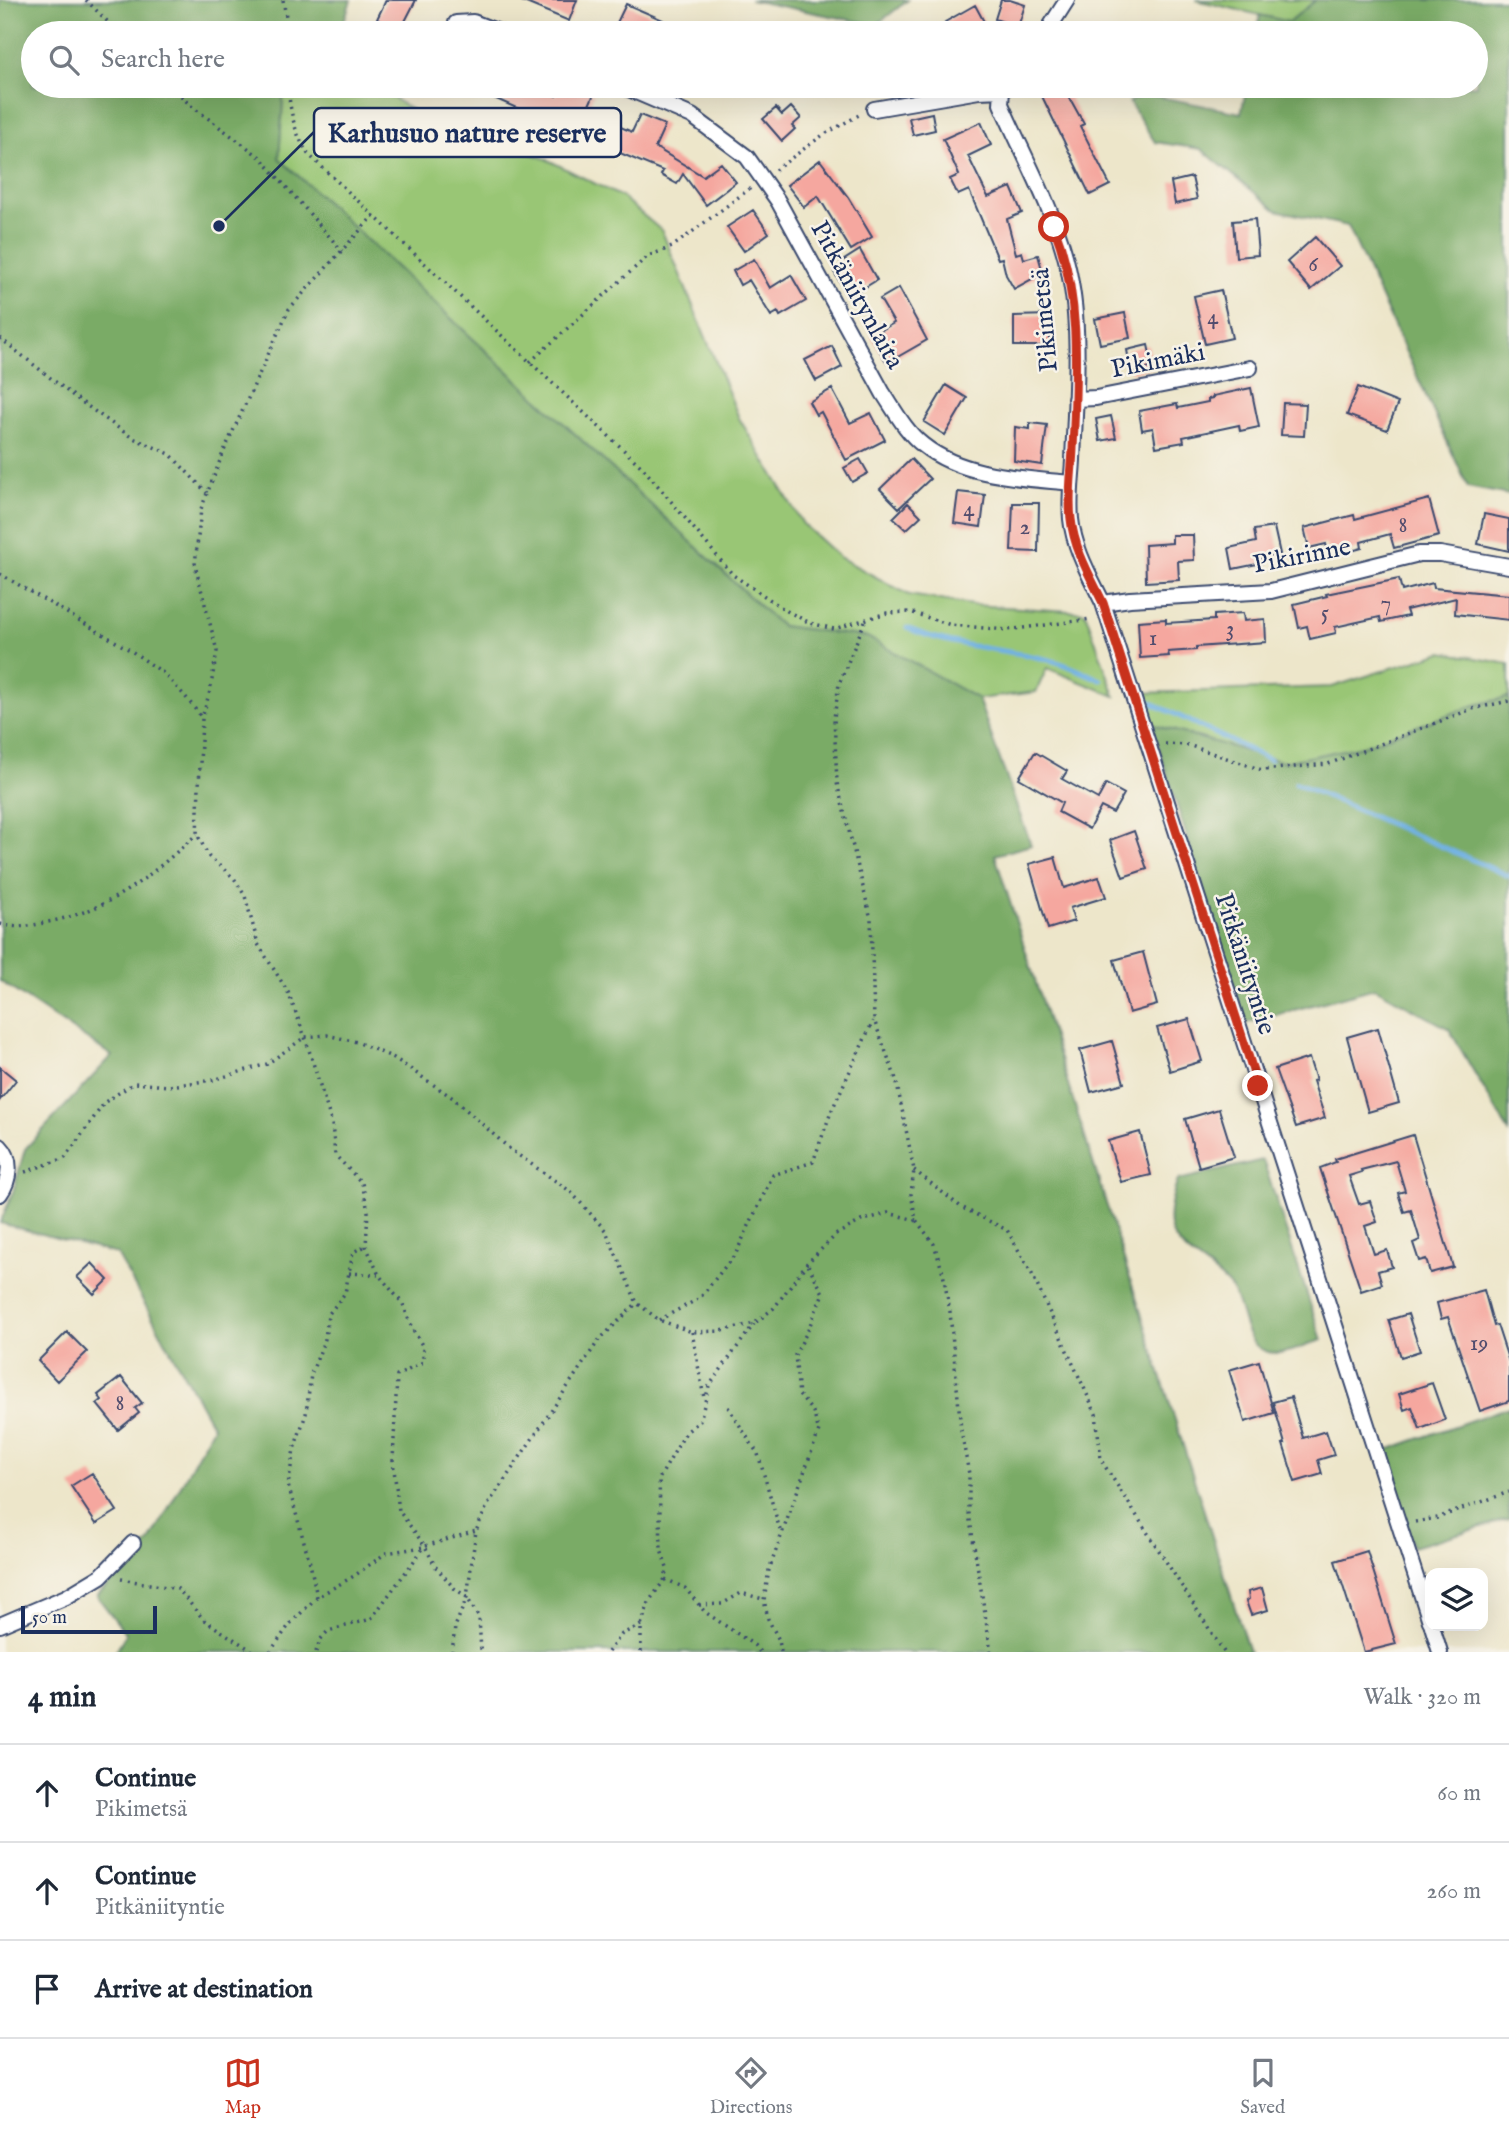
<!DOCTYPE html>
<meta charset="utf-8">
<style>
body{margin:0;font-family:"IM FELL English",serif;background:#f2f2f3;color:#1f2937}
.controls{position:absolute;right:21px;bottom:21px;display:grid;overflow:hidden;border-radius:14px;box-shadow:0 7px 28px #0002}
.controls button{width:63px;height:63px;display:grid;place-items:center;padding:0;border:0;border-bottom:2px solid #e0e1e3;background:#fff;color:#1f2937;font:35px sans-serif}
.scale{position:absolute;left:21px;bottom:18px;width:136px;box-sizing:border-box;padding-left:7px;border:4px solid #1b2f5e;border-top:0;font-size:19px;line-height:24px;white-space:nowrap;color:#1b2f5e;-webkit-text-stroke:5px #f7f3e8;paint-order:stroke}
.stop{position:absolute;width:21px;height:21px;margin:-16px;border:5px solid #c8321e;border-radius:50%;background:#fff}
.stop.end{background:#c8321e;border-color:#fff;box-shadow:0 2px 7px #0008}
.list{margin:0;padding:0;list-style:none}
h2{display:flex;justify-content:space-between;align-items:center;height:91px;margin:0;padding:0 28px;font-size:30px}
h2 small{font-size:23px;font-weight:400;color:#747a83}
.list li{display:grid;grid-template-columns:46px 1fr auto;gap:21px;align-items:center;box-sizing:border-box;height:98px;padding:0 28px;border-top:2px solid #e0e1e3}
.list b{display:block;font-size:26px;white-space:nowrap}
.list p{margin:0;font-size:23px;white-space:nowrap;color:#747a83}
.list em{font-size:23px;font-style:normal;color:#747a83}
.icon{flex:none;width:38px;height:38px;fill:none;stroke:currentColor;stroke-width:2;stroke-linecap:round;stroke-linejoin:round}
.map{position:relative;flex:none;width:1509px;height:1652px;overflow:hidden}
.search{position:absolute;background:#fff;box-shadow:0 7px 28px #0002;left:21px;right:21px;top:21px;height:77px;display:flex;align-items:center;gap:18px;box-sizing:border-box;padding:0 24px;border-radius:38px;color:#747a83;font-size:26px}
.sheet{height:385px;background:#fff}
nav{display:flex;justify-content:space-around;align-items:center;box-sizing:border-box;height:98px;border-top:2px solid #e0e1e3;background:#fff;font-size:19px;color:#747a83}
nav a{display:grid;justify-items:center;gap:4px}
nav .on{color:#c8321e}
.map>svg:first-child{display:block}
</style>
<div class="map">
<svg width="1509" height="1652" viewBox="0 0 1509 1652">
<rect width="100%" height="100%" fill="#f7f3e8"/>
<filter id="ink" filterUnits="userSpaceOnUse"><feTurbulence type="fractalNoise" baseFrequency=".0143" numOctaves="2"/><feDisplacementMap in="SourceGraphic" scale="14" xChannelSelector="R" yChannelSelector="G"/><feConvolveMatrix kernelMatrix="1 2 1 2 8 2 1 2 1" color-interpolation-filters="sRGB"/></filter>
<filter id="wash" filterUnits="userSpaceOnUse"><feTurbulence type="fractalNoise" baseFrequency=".00686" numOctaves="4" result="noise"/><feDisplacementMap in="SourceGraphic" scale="28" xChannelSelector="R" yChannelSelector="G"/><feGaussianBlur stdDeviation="1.57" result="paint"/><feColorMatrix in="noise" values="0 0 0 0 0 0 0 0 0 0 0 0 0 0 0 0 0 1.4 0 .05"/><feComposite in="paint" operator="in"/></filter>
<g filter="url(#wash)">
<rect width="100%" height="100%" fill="#ede6ca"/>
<path fill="#99c674" stroke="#5a7a69" stroke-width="2" d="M1196,0H1316L1289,22Z
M284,86H375L413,111L546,159L622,197L662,231L739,418L803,524L839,557L909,595L972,605L1085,612L1115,696L1047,668L1036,692L978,699L867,637L781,626L279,158Z
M1442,652L1509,664V697L1475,705L1363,746L1284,762L1151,724L1141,693L1332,687Z"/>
<path fill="#7aab66" stroke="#4a6d62" stroke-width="2" d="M0,0H351L340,33H33V86H284L279,158L781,626L867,637L978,699L1031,845L995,855L1249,1652H115L126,1634L97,1596L151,1540L213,1427L117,1254L0,1223L13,1192L25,1149L112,1056L0,981Z
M750,0H908L876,25Z
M1316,0H1509V495L1468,487L1348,226L1276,210L1201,149L1155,142L1129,102L1145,94L1241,113L1247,86H1476V33H1257L1260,15L1289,22Z
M1509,697V1132L1449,1029L1375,988L1246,1023L1151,724L1284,762L1363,746L1475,705Z
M1263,1160L1322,1340C1306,1345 1282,1358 1265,1351C1241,1342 1244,1306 1230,1287C1215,1268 1188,1258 1174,1237C1164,1221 1172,1196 1178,1180Z
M1509,1407V1519L1413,1547L1384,1451Z"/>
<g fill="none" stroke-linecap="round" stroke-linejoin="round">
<path stroke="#70b1e4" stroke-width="5" d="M907,628C951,647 999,648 1045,659C1065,663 1083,672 1101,680
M1150,702L1270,760
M1296,783L1509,876"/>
</g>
<g id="blocks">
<path fill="#f5a79f" d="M386,0H416L399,33L385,28L386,24L377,19Z
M519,0H577L569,21Z
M1001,0H1010L1025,5L1018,27L995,19Z
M626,4L663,20L658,33H612Z
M975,5L988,29L980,33H952L945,22Z
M467,86H532L556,96L560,86H574L594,94L586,112L632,132L640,115L665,125L655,147L703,176L721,163L736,182L706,205L683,174L677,184L661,175L663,171L565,130L569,119L544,108L539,118Z
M1037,86H1063L1084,124L1080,126L1110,185L1090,195Z
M791,107L801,118L792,126L795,129L782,141L763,119L776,108L782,115Z
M932,113L935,130L913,135L909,118Z
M981,122L991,145L968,156L988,197L1011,187L1022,213L1007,219L1016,254L1022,252L1024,259L1038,255L1043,273L1014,289L1006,275L1002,258L998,259L969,190L958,195L950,179L959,175L943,139Z
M820,160L848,197L872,237L851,250L818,196L804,207L787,185Z
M1192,177L1197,199L1175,204L1171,182Z
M753,210L769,233L744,251L727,227Z
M1255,219L1258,255L1236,257L1233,221Z
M1315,237L1340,266L1311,290L1287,262Z
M860,250L877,280L849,297L834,272L844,266L841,262Z
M754,259L770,288L791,275L806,301L780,316L778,312L771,316L749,280L740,285L733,271Z
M899,288L927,340L887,363L871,336L894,323L880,299Z
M1221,290L1232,338L1205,344L1194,296Z
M1125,313L1130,338L1100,344L1095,319Z
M1050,315V346H1014V316Z
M1148,345L1153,367L1131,372L1127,350Z
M832,346L842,367L816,381L805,360Z
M946,385L967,398L945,435L924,422Z
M1358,387L1398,403L1387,430L1347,415Z
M1251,388L1259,427L1240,431L1239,425L1183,437L1184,442L1156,447L1153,428L1142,430L1139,411L1177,404L1178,408L1208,402V399L1213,398V396Z
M832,389L850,423L871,413L885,440L846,460L821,412L816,415L809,402Z
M1283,403L1306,404L1304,436L1281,435Z
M1111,416L1116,438L1100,441L1096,419Z
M1030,423L1047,425L1042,465L1014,461L1015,427L1030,429Z
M860,459L868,473L852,482L844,468Z
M911,459L930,479L899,508L880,489Z
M958,492L985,495L981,527L954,523Z
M1429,499L1439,536L1394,548L1390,534L1361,542L1362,548L1329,557L1326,544L1309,548L1304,528L1354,515L1355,519Z
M908,503L921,516L906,530L893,518Z
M1013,503H1039L1038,552L1011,551Z
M1484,514L1509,519V551L1478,544Z
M1274,527L1280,554L1261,557L1262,563L1233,569L1229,548L1256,542L1254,530Z
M1172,535H1193L1194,560L1178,561L1179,580L1146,582L1145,545L1172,543Z
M1399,579L1402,591L1433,583L1434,588L1509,595V620L1455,614L1456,598L1406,610L1408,616L1381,622L1380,617L1335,627L1336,633L1310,639L1307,626L1299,628L1294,604L1327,596L1326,594Z
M1243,613L1244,621L1265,619L1266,642L1196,647V650L1168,652L1169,656L1140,658L1138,621L1166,619V623L1214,620V615Z
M1035,752L1067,771L1062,779L1098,799L1106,784L1124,794L1113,813L1101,807L1089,829L1058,812L1062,803L1019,778Z
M1134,831L1147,869L1123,877L1110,840Z
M1055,857L1064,888L1099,877L1106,897L1070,908L1074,921L1048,929L1029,864Z
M1143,952L1157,1005L1129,1013L1114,960Z
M1189,1019L1202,1061L1170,1071L1157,1028Z
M1378,1028L1399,1103L1368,1112L1347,1037Z
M1112,1041L1124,1083L1091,1092L1080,1050Z
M1309,1058L1316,1080L1313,1081L1325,1118L1296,1127L1275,1069Z
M0,1067L16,1080L0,1100Z
M1219,1109L1234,1157L1199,1167L1185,1119Z
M1140,1132L1151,1175L1121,1182L1108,1141Z
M1413,1135L1453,1267L1430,1273L1426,1259L1419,1261L1413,1243L1420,1240L1411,1210L1404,1212L1398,1193L1405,1191L1396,1161L1361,1170L1362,1172L1349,1176L1359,1204L1370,1201L1377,1222L1365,1226L1374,1254L1387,1250L1392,1267L1378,1271L1382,1284L1361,1291L1320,1168L1336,1162L1335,1159Z
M92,1263L108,1280L94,1294L77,1277Z
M1484,1290L1494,1326L1497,1325L1509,1362V1401L1480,1411L1448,1317L1441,1319L1437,1303Z
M1408,1314L1420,1351L1401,1357L1389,1320Z
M67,1332L87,1352L57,1381L38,1361Z
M1259,1361L1274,1413L1245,1422L1229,1370Z
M121,1377L142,1403L135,1408L139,1413L118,1430L97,1404L102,1400L98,1395Z
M1432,1383L1445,1420L1420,1429L1412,1407L1404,1410L1399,1394Z
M1291,1397L1303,1438L1326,1431L1334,1455L1318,1460L1322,1474L1295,1482L1283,1444H1285L1273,1402Z
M92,1473L117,1511L96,1524L71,1486Z
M1367,1551L1396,1644L1364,1652L1335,1561Z
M1262,1588L1268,1610L1251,1615L1246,1601L1249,1599L1248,1592Z"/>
</g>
</g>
<g filter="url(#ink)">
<use href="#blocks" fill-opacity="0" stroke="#3a4a6e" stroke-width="2"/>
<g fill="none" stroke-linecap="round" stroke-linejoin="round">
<defs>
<path id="minor" d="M456,23L473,22L501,33
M1046,33L1067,0
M622,86L692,116L747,157L778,201L883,393C895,411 906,432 923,445C963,477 1023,478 1071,483
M1002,90L1001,104C1026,162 1061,221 1071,283C1081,336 1075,406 1073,460C1072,479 1069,499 1071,519C1074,549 1090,576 1103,603L1430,1621
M874,109L979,91L1002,90L1008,86
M1075,399L1096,398L1250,368
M1103,603L1130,599L1271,591L1419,554H1440L1509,566
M0,1146C13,1159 10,1180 0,1194
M0,1625L66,1597L101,1576L133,1543
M1432,1626L1440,1652"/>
</defs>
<use href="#minor" stroke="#3a4a6e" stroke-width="18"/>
<path stroke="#3a4a6e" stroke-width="3.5" stroke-dasharray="2 5" stroke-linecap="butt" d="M86,0L119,33
M283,0L289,33
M171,86L190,105L260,157L342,251
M288,86C290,111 294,132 308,154L643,468L733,575L787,611L810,623L834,629L887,613L910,612L951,625L1007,630L1092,619
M775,170L823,135L859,115
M374,215L289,309L223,453L201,509L195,565L217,651L210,691L202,718L197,834L209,857L234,878L245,896L258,944L288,992L305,1037L332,1124L335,1155L362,1183L368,1211L366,1246L379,1275L403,1304L411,1326L423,1347V1362L397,1376L393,1461L399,1511L425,1546L435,1566L454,1588L467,1597L479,1618L481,1652
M0,338L76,398L131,437L170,454L207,493
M530,362L648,256L672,247L752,187
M0,574L130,650L162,672L185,696L202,718
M865,621L839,684L834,718L837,783L871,919L874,1020L896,1079L914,1170L911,1194L916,1220L934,1244L943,1273L950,1312L961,1430L969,1474V1514L991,1652
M1165,744L1188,745L1262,770L1328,764L1472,709L1509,701
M0,924C19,929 29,926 48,922C113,909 150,876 197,834
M914,1170L961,1207L1007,1230L1032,1274L1096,1414L1101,1460L1224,1652
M25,1172L65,1158L105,1102L134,1083L169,1086L213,1080L267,1064L305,1037L327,1035L357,1042L394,1058L453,1098L511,1150L570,1191L606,1231L637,1303L659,1320L692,1332L721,1331L755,1323L774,1308L807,1263L837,1234L861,1221L888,1213L916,1220
M349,1273L378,1275
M659,1320L700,1298L736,1253L773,1175L813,1162L831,1112L873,1021
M692,1332L704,1398
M728,1407L758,1454L780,1530
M1415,1522L1437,1518L1509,1492
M121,1579L178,1589L204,1620L254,1652
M665,1579L685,1588L705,1612L754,1645L760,1652
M317,1597L310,1563L288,1485L294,1449L306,1414L311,1374L325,1339L328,1315L345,1293L353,1252L366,1246
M699,1605L722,1604L741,1593L763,1599
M270,1652L290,1624L317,1597L354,1576L386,1553L423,1547
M316,1652L320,1640L328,1631L371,1619L425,1546L476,1531
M452,1652L455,1627L467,1597L476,1531L487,1506L599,1340L637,1303
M608,1652L622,1634L641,1625
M641,1652V1625L650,1600L665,1579L667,1568L661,1550L659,1479L686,1432L700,1421L709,1386L754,1324
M781,1652L779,1640L768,1619L764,1600L769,1570L819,1431L813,1412L799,1395L795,1355L808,1330L823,1293L807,1263"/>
<use href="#minor" stroke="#fff" stroke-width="14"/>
</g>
</g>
<g fill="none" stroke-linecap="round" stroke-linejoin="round" filter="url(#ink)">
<path stroke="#c8321e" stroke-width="9" d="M1054,227C1082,298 1076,375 1073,449C1072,472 1068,496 1071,519C1074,549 1090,576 1103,603L1258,1086"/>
</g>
<g text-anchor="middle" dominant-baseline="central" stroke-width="5" stroke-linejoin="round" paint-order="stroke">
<g font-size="23" fill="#524d6e">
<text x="1313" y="264">6</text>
<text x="1213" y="317">4</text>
<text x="969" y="509">4</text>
<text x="1403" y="525">8</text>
<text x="1025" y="527">2</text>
<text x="1386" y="603">7</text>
<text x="1325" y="613">5</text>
<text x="1230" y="629">3</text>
<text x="1153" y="638">1</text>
<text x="1479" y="1343">19</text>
<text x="120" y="1403">8</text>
</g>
<g font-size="26" fill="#1b2f5e" stroke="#f7f3e8">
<text transform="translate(857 295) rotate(61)">Pitkäniitynlaita</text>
<text transform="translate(1045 320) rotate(-95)">Pikimetsä</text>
<text transform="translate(1158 361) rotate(-11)">Pikimäki</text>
<text transform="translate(1302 556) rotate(-11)">Pikirinne</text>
<text transform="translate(1245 964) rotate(72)">Pitkäniityntie</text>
</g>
</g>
<path fill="none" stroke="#1b2f5e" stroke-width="2.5" d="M219 226L314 132"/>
<circle fill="#1b2f5e" stroke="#f7f3e8" stroke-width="2.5" cx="219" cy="226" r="7"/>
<rect fill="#f7f3e8" stroke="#1b2f5e" stroke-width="2.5" x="314" y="108" width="307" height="49" rx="7"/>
<g font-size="28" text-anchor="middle" font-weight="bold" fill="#1b2f5e">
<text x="467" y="142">Karhusuo nature reserve</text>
</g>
</svg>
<div class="controls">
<button><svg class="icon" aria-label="layers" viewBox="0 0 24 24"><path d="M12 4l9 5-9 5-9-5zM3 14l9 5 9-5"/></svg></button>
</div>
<div class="scale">50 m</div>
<div class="stop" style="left:1054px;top:227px"></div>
<div class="stop end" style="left:1258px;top:1086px"></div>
<div class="search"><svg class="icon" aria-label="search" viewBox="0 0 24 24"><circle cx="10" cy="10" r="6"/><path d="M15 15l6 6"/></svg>Search here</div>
</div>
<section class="sheet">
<h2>4 min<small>Walk · 320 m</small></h2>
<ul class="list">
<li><svg class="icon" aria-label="ahead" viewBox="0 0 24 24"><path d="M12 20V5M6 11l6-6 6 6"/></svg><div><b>Continue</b><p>Pikimetsä</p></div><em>60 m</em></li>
<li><svg class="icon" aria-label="ahead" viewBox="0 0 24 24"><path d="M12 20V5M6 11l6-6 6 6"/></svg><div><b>Continue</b><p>Pitkäniityntie</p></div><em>260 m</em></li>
<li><svg class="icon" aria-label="arrive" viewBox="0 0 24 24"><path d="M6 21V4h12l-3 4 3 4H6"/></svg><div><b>Arrive at destination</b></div></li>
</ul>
</section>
<nav>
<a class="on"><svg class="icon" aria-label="map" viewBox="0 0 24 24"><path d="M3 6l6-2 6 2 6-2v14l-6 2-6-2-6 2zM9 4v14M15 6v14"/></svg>Map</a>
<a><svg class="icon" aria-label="directions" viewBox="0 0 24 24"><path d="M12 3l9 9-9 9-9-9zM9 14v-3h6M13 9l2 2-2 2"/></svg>Directions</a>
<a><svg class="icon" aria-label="saved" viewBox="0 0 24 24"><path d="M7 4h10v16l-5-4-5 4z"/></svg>Saved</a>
</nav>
